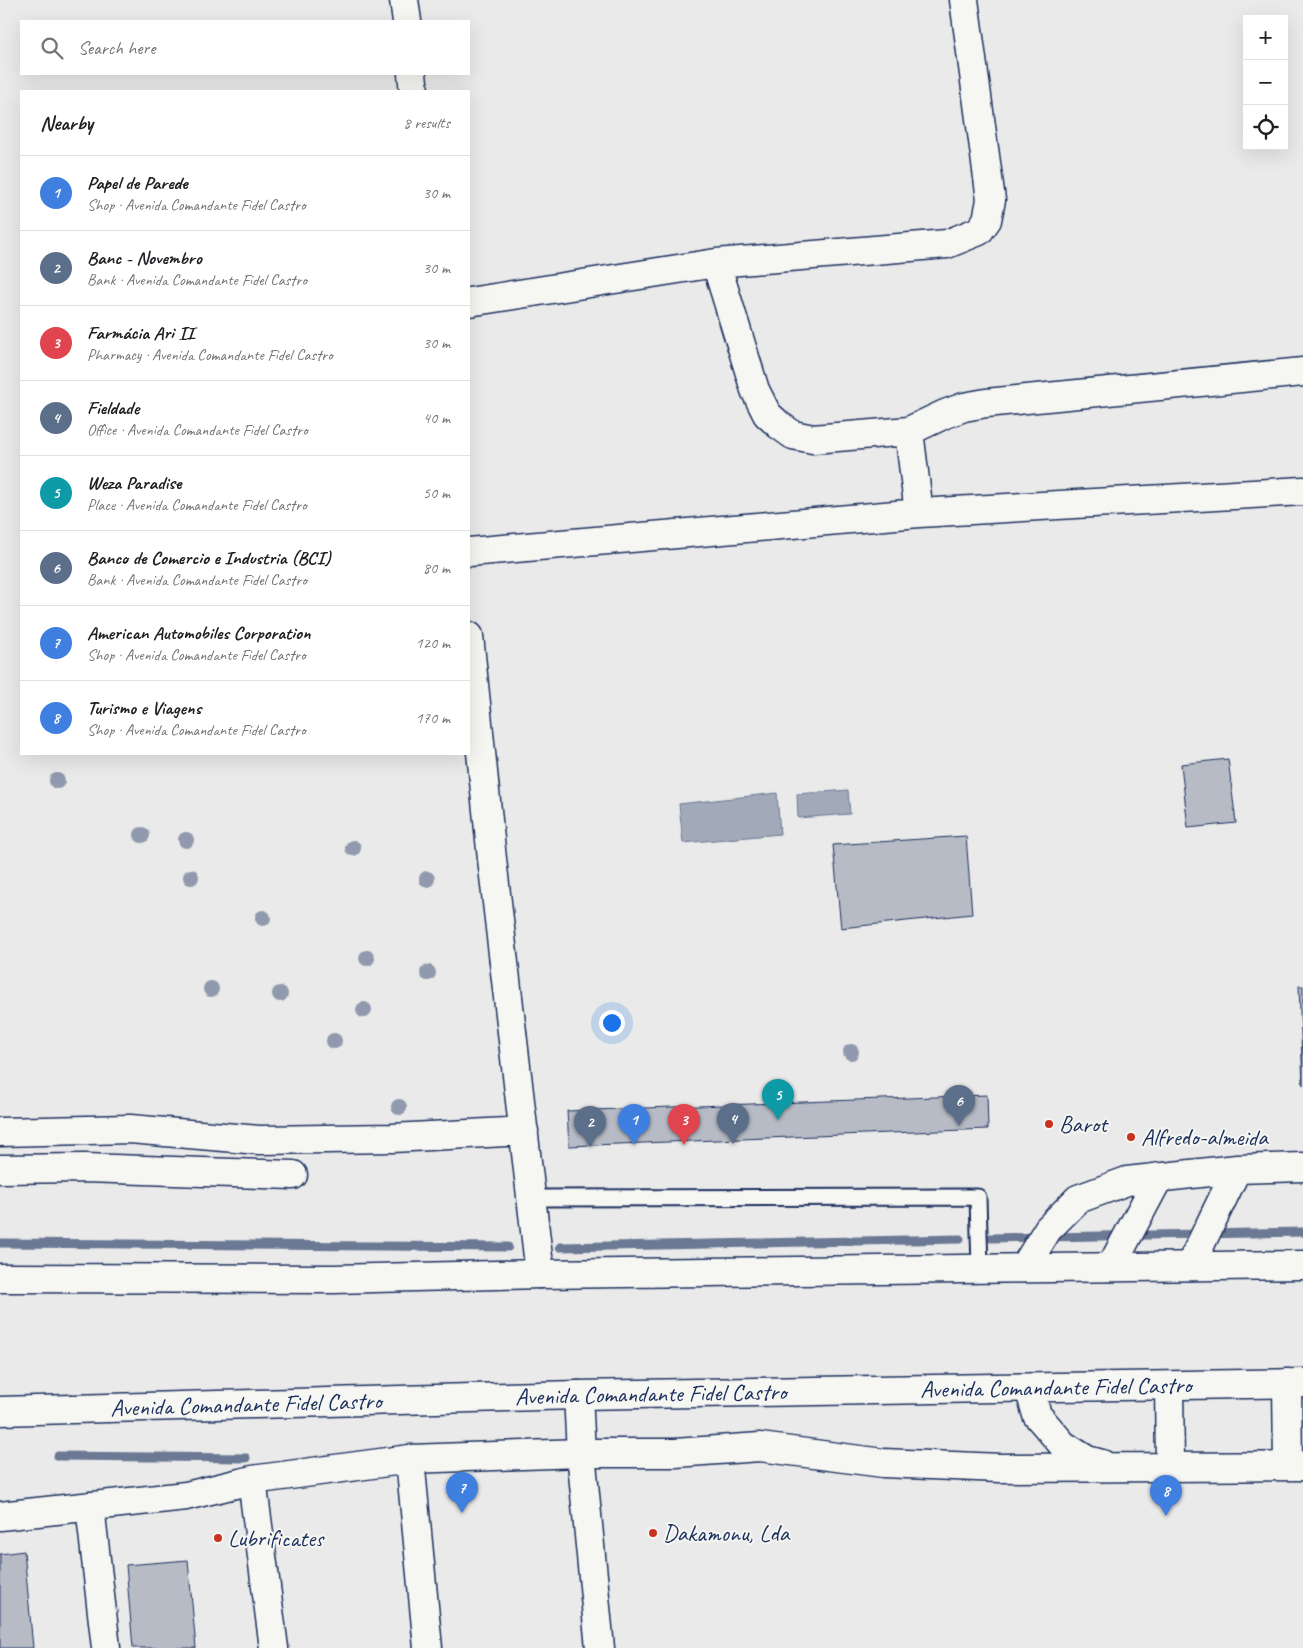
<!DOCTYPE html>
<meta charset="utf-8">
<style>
body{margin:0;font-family:Caveat,sans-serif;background:#f6f6f6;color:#202124}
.controls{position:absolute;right:15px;top:15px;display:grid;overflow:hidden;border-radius:0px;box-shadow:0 5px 20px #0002}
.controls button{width:45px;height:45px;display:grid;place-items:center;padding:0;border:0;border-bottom:1px solid #e0e0e0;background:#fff;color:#202124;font:25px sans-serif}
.you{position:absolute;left:611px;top:1022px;width:18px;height:18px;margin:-12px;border:4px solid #fff;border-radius:50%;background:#1a73e8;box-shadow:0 0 0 8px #1a73e833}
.badge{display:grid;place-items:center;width:32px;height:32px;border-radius:50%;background:#c8321e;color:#fff;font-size:16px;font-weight:700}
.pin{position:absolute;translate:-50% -41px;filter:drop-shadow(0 1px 2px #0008)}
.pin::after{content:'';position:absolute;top:26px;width:18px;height:15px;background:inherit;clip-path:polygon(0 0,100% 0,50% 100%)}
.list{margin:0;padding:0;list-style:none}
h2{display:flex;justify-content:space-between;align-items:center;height:65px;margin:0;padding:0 20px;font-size:21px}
h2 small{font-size:16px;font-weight:400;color:#757577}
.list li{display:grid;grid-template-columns:32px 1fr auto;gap:15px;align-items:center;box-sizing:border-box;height:75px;padding:0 20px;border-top:1px solid #e0e0e0}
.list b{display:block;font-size:19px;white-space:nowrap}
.list p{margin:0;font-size:16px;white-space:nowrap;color:#757577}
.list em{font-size:16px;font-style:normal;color:#757577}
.icon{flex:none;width:28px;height:28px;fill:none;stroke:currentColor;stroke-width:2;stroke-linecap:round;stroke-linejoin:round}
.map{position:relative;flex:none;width:1303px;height:1648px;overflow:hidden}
.search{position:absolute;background:#fff;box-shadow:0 5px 20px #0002;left:20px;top:20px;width:450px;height:55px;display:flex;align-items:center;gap:12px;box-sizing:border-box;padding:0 18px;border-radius:0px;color:#757577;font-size:19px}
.panel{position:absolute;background:#fff;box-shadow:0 5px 20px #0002;left:20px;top:90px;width:450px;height:665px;border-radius:0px}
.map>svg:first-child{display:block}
</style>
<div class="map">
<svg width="1303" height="1648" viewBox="0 0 1303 1648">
<rect width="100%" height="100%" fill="#e9eae9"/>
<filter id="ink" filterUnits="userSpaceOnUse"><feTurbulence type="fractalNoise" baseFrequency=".02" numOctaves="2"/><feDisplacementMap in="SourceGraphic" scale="10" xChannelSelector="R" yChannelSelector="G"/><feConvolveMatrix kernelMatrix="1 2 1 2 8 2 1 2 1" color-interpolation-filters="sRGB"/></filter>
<g filter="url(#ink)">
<path fill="#a2aaba" stroke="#6c7995" d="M848,790L850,814L798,818L797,794Z
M777,793L780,834L683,843L679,804Z"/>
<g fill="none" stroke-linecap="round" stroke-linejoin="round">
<path stroke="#6c7995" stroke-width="9" d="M991,1238L1303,1232
M0,1243L508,1247
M560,1247L960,1239
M58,1456L246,1458"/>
</g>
<path fill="#b6bbc6" stroke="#1b2f5e" d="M1228,759L1236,823L1188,828L1181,764Z
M966,836L972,914L841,928L833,845Z
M1299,986H1303V1085Z
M987,1095L988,1129L569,1146L567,1111Z
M24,1551L33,1648H0V1554Z
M188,1560L196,1648H133L126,1565Z"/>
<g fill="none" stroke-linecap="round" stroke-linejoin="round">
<defs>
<path id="service" d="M532,1198L978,1197L980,1269"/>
<path id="minor" d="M404,0L407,21
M412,74L414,91
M716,263L755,390L767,414L779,425L793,435L813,439L909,431L945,414L964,407L986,403L1303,372
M469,302L716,263L947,244L979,231L987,220L991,200L964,0
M909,431L919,513
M469,552L919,513L1303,491
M469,636L492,859L540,1274
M0,1132L130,1129L259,1140L392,1138L524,1131
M0,1169L85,1168L293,1175
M1190,1266L1237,1169
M1111,1267L1159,1177
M1024,1268L1048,1229L1078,1199L1127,1181L1237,1169L1303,1167
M1287,1383L1288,1466
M1169,1386L1170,1467
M1029,1388L1037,1415L1063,1445L1087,1460L1102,1464
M410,1459L428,1648
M252,1480L274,1648
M90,1506L106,1648
M0,1516L186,1496L252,1480L410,1459L581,1453H675L760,1447L883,1463L1000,1468L1303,1466"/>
<path id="tertiary" d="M578,1395L581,1453L600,1648"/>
<g id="motorway">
<path d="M0,1278L334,1279L540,1274L1303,1265"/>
<path id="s1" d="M0,1411L578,1395L1303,1383"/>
</g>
</defs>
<use href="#service" stroke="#1b2f5e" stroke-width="19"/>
<use href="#minor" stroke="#1b2f5e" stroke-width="31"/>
<use href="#tertiary" stroke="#1b2f5e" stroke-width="31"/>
<use href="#motorway" stroke="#1b2f5e" stroke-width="31"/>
<use href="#service" stroke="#f6f6f2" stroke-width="15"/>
<use href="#minor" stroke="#f6f6f2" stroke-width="28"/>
<use href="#tertiary" stroke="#f6f6f2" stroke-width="28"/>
<use href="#motorway" stroke="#f6f6f2" stroke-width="28"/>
</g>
<g fill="#9099ad">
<circle cx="57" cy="781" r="8"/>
<circle cx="142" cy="835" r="8"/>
<circle cx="186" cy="840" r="8"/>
<circle cx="353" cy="848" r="8"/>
<circle cx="191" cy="877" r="8"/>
<circle cx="427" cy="879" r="8"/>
<circle cx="263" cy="918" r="8"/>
<circle cx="367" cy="958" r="8"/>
<circle cx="428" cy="973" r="8"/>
<circle cx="211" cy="989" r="8"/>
<circle cx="280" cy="994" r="8"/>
<circle cx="364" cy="1010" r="8"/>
<circle cx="334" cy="1041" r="8"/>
<circle cx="851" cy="1052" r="8"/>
<circle cx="399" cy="1107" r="8"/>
</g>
</g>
<g fill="#c8321e" stroke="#f6f6f2" stroke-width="2">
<circle cx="1049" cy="1124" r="5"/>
<circle cx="1131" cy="1137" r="5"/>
<circle cx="653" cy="1533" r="5"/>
<circle cx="218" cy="1538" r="5"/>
</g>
<g text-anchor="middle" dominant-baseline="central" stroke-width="4" stroke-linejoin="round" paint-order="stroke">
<g font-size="24" fill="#1b2f5e" stroke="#f6f6f2" text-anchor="start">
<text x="1059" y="1124">Barot</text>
<text x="1141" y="1137">Alfredo-almeida</text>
<text x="663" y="1533">Dakamonu, Lda</text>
<text x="228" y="1538">Lubrificates</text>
</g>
<g font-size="24" fill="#1b2f5e" stroke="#f6f6f2">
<text stroke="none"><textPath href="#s1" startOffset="1056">Avenida Comandante Fidel Castro</textPath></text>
<text stroke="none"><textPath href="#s1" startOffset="651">Avenida Comandante Fidel Castro</textPath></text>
<text stroke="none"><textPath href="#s1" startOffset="246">Avenida Comandante Fidel Castro</textPath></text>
</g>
</g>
</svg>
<div class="controls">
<button>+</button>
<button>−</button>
<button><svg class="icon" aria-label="locate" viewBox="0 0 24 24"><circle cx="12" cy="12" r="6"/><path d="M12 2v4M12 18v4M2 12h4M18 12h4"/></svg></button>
</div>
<div class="you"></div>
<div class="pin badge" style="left:634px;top:1145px;background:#3f7fe0">1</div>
<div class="pin badge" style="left:590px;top:1147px;background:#5c6f8a">2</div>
<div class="pin badge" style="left:684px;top:1145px;background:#e0444e">3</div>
<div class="pin badge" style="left:733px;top:1144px;background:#5c6f8a">4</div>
<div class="pin badge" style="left:778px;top:1120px;background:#0f9aa8">5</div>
<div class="pin badge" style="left:959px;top:1126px;background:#5c6f8a">6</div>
<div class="pin badge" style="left:462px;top:1513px;background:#3f7fe0">7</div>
<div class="pin badge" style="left:1166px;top:1516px;background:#3f7fe0">8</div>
<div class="search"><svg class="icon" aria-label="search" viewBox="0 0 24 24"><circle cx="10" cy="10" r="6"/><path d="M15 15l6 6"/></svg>Search here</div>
<section class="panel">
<h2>Nearby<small>8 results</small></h2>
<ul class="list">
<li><span class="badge" style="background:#3f7fe0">1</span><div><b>Papel de Parede</b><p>Shop · Avenida Comandante Fidel Castro</p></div><em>30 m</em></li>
<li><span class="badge" style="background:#5c6f8a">2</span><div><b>Banc - Novembro</b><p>Bank · Avenida Comandante Fidel Castro</p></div><em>30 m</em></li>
<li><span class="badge" style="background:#e0444e">3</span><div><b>Farmácia Ari II</b><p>Pharmacy · Avenida Comandante Fidel Castro</p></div><em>30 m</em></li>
<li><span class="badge" style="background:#5c6f8a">4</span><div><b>Fieldade</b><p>Office · Avenida Comandante Fidel Castro</p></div><em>40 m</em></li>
<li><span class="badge" style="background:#0f9aa8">5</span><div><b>Weza Paradise</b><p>Place · Avenida Comandante Fidel Castro</p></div><em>50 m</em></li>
<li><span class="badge" style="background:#5c6f8a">6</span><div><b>Banco de Comercio e Industria (BCI)</b><p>Bank · Avenida Comandante Fidel Castro</p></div><em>80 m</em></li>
<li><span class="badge" style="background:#3f7fe0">7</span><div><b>American Automobiles Corporation</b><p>Shop · Avenida Comandante Fidel Castro</p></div><em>120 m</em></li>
<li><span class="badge" style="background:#3f7fe0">8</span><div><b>Turismo e Viagens</b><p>Shop · Avenida Comandante Fidel Castro</p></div><em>170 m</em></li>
</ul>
</section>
</div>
